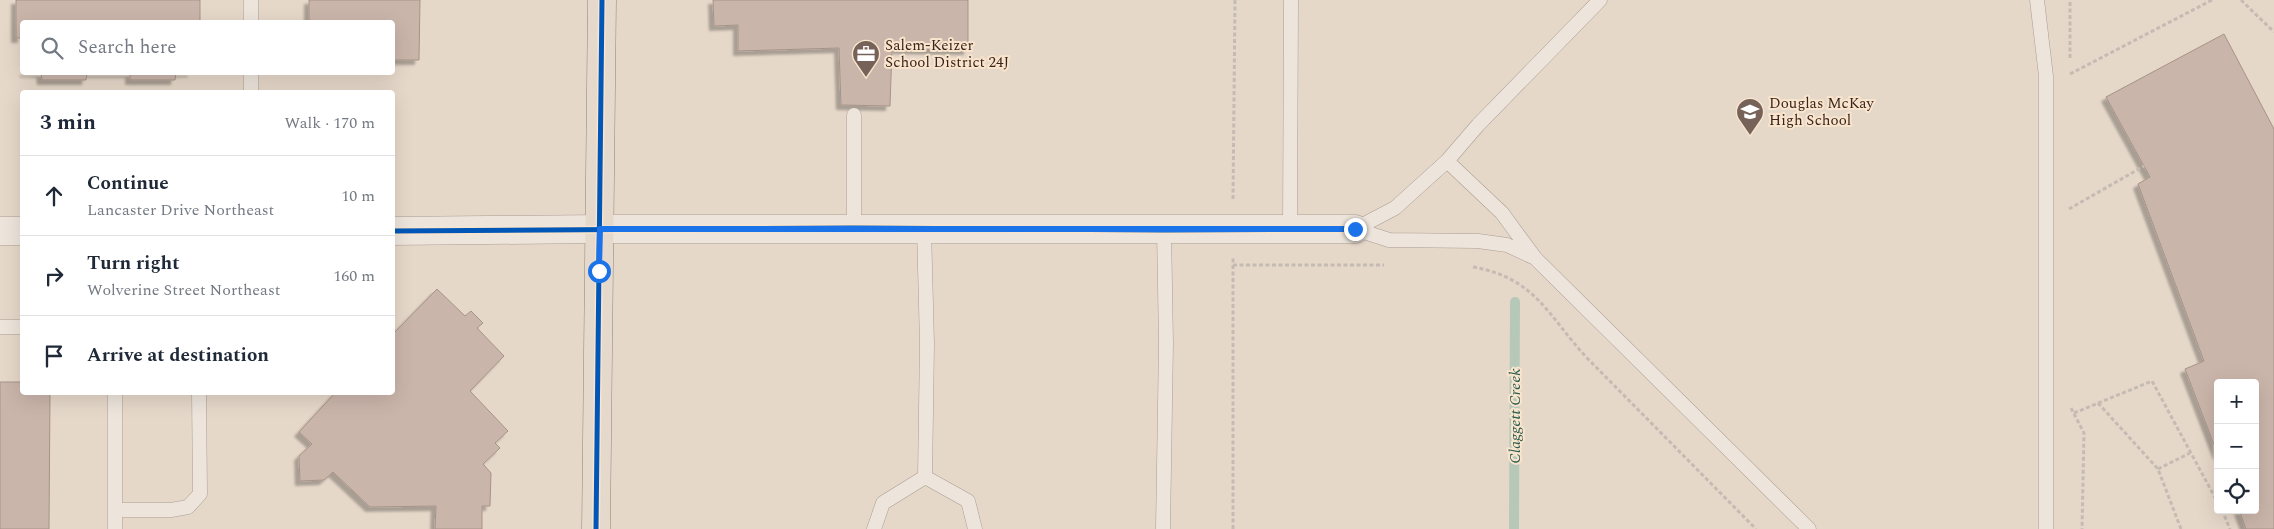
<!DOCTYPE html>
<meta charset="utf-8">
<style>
body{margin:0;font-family:Spectral,serif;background:#f2f2f3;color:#1f2937}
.controls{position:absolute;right:15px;bottom:15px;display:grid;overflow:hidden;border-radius:5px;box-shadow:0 5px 20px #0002}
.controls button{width:45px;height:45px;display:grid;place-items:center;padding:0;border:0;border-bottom:1px solid #e0e1e3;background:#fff;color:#1f2937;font:25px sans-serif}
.stop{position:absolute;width:15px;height:15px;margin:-11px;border:4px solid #1a73e8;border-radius:50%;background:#fff}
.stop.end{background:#1a73e8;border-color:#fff;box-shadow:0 1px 5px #0008}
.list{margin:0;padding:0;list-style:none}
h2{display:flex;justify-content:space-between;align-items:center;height:65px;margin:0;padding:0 20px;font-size:21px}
h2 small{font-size:16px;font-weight:400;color:#747a83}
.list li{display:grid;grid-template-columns:32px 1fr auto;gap:15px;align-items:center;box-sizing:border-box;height:80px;padding:0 20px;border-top:1px solid #e0e1e3}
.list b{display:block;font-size:19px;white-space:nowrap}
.list p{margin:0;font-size:16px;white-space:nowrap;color:#747a83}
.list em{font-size:16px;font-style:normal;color:#747a83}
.icon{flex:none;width:28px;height:28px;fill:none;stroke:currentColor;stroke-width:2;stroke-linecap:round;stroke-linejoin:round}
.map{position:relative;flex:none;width:2274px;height:529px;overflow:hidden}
.search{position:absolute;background:#fff;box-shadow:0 5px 20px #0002;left:20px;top:20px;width:375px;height:55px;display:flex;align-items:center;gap:12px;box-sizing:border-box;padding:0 18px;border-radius:5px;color:#747a83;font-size:19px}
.panel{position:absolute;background:#fff;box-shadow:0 5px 20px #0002;left:20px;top:90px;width:375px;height:305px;border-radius:5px}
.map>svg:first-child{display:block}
</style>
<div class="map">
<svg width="2274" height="529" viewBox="0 0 2274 529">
<defs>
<filter id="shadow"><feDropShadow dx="-4.5" dy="4.5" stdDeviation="1" flood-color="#0004"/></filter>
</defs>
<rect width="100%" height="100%" fill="#e6d8c9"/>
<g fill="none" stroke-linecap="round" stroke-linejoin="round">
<path stroke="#b6c9b9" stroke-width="10" d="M1514,529L1515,302"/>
</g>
<path fill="#cab5aa" stroke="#a69388" filter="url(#shadow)" d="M16,0H200V22H22V38H16Z
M309,0H420L419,60H392V22H309Z
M713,0H968V50L892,49L890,106L841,105L839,48L738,51V25L714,26Z
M2224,34L2274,129V529H2246L2239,510H2255V383H2218V455L2185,369L2204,361L2138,184L2150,177L2106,97Z
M192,72L176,73L175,80H130V73H87L86,80H42L41,73L24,72Z
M437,289L465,316L471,311L483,323L477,328L504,356L470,391L508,431L495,443L500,448L483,464L491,473L490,506H482V529H435L436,506L370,507L333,472L324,480L300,481L299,456L312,444L299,432L336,392H392V335Z
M0,382H22V392H50L49,529H0Z"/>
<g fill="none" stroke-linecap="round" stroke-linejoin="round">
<defs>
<path id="service" d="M2037,0L2046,76V529
M251,22V0
M251,92V72
M854,115V228
M924,228L927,344L925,477
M1355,229L1389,240L1478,241L1507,245L1535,258L1809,529
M1355,229L1395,208L1447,161
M1290,230L1291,0
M1535,258L1502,213L1447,161L1478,125L1600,0
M0,327H22
M115,392V529
M925,477L968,501L975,529
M115,510H171L188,507L200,494L199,392
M874,529L883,503L925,477
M1163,529L1166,343L1164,230"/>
<path id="minor" d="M0,231H22
M392,231L600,229"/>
<path id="tertiary" d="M600,229H1355"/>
<path id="primary" d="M596,529L602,0"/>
</defs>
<use href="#service" stroke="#ab9d93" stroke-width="15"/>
<use href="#minor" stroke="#ab9d93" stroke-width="29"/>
<use href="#tertiary" stroke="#ab9d93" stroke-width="29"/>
<use href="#primary" stroke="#90837a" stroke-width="29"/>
<path stroke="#c5bbb3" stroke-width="3" stroke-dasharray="4 2.5" stroke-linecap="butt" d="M2241,0L2274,32
M2070,58V0
M2070,74L2212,0
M1233,199L1235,0
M2069,209L2144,166
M1233,265H1384
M1473,267C1536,278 1548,316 1587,358L1756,529
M2098,403L2158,469L2181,529
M2071,408L2084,433L2082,529
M2074,413L2152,381L2218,503
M2158,469L2190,453
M2222,510L2230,529
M1233,529V258"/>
<use href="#service" stroke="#ede5dc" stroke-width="14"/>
<use href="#minor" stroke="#ede5dc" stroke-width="28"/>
<use href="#tertiary" stroke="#ede5dc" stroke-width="28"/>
<use href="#primary" stroke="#e5d9cc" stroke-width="28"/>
<defs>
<path id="cycleway" d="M392,231L854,228L1164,230L1355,229
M596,529L602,0"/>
</defs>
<use href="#cycleway" stroke="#f9e4cd" stroke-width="8"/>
<use href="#cycleway" stroke="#0057b8" stroke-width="5"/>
</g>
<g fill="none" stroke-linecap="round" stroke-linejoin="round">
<path stroke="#1a73e8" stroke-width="6" d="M599,271L600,229H1355"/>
</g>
<defs>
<symbol id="office-pin" viewBox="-11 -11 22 30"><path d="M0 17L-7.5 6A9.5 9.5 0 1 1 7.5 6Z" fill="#766258" stroke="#f9e4cd"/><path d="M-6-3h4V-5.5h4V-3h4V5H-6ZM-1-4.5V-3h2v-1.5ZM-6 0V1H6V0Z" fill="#fff"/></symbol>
<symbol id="school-pin" viewBox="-11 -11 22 30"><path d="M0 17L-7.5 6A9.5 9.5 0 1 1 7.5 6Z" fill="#766258" stroke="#f9e4cd"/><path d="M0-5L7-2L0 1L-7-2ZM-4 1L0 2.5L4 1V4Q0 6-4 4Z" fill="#fff"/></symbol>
</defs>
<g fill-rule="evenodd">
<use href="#office-pin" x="850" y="38" width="32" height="43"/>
<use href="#school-pin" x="1734" y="96" width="32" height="43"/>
</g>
<g text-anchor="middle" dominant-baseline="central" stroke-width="4" stroke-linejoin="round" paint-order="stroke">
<g font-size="15" fill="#3a231b" stroke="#f9e4cd" text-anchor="start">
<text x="885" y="45">Salem-Keizer<tspan x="885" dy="17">School District 24J</tspan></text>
<text x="1769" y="103">Douglas McKay<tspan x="1769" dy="17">High School</tspan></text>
</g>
<g font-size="16" font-style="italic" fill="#285b4e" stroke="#f9e4cd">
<text transform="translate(1515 416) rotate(-90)">Claggett Creek</text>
</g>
</g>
</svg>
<div class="controls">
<button>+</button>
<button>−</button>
<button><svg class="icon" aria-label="locate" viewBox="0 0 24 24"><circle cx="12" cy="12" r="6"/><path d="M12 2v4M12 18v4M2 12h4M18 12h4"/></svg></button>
</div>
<div class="stop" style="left:599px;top:271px"></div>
<div class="stop end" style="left:1355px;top:229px"></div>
<div class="search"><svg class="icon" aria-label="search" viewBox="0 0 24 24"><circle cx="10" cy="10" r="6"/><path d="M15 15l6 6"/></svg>Search here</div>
<section class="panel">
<h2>3 min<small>Walk · 170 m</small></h2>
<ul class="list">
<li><svg class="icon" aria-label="ahead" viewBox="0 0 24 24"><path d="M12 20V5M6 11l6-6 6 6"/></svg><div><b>Continue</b><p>Lancaster Drive Northeast</p></div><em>10 m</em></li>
<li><svg class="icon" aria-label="right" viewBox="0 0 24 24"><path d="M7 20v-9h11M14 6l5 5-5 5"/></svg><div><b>Turn right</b><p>Wolverine Street Northeast</p></div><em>160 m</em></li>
<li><svg class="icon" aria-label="arrive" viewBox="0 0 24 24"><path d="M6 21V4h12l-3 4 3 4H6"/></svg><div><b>Arrive at destination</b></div></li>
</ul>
</section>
</div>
